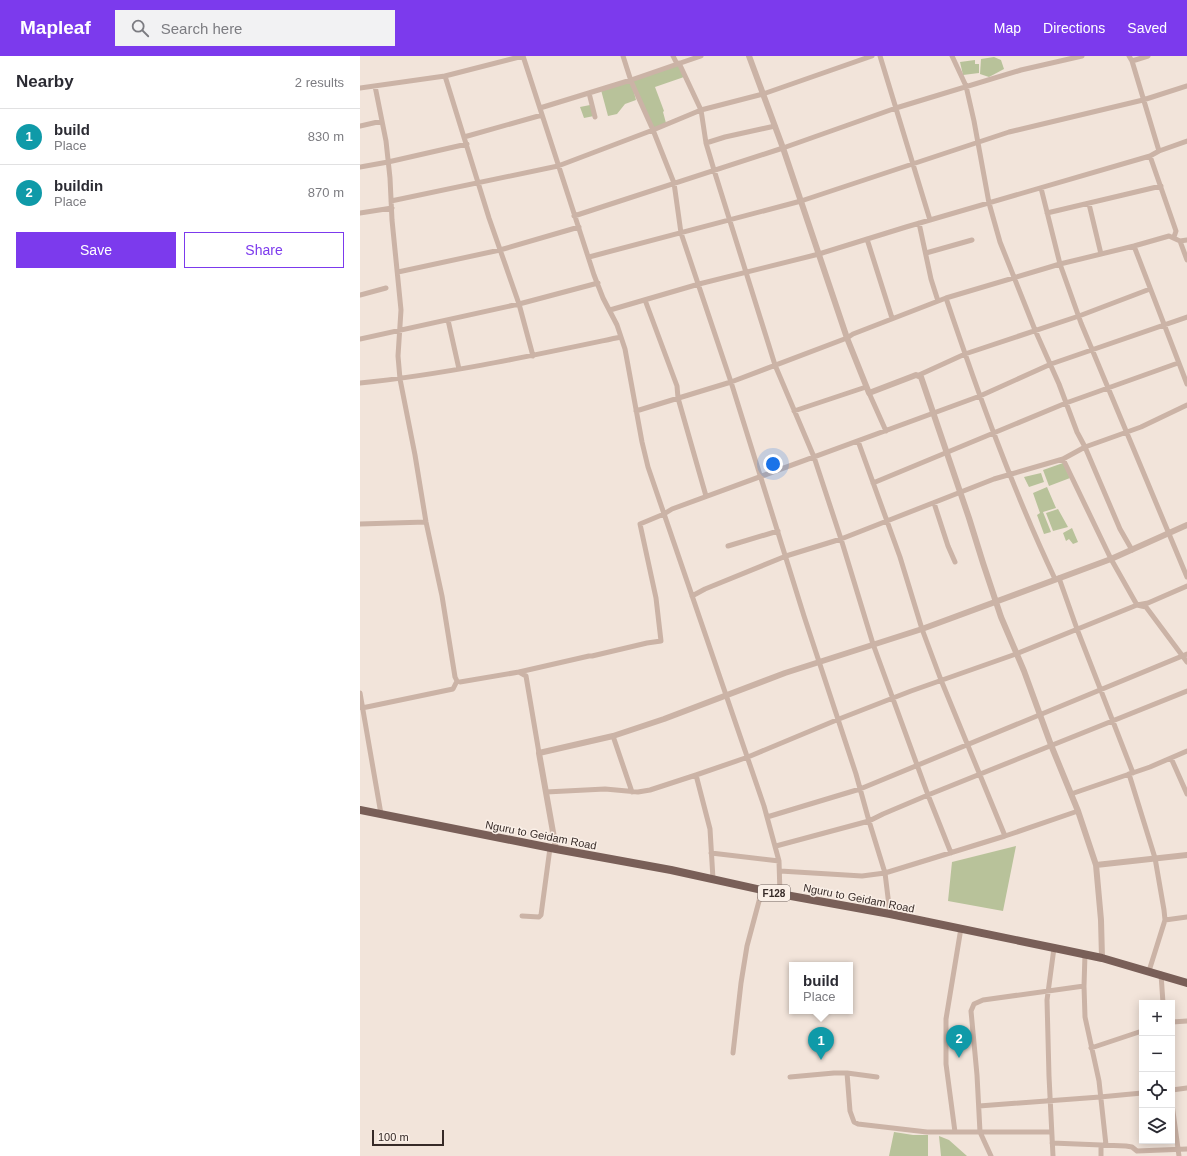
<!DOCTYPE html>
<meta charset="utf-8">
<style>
body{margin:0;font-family:Helvetica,sans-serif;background:#f2f2f3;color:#2b2b33}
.controls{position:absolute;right:12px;bottom:12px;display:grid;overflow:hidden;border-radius:0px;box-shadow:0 2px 10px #0003}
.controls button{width:36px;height:36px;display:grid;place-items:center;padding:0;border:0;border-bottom:1px solid #e1e1e2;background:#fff;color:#2b2b33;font:20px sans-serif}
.scale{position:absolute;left:12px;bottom:10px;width:72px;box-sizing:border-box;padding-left:4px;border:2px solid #362a27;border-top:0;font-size:11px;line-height:14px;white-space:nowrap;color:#362a27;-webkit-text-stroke:3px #faefe7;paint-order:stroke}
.you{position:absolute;left:413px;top:408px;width:14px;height:14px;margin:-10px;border:3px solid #fff;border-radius:50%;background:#1a73e8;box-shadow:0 0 0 6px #1a73e833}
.badge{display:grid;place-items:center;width:26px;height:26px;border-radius:50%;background:#7c3aed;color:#fff;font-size:13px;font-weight:700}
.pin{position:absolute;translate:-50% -33px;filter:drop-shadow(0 1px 2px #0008)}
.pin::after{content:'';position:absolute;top:21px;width:14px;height:12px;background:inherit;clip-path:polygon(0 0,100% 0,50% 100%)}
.popup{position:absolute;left:429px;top:906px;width:64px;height:52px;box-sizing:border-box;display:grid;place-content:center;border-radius:0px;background:#fff;filter:drop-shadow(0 1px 3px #0005);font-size:13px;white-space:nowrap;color:#7c7c81}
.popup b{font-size:15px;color:#2b2b33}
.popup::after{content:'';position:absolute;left:50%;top:100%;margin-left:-8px;border:8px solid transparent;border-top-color:#fff}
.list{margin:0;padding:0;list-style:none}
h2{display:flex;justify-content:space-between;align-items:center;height:52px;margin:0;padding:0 16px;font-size:17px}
h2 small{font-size:13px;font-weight:400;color:#7c7c81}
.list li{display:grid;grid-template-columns:26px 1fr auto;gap:12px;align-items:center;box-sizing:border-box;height:56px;padding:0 16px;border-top:1px solid #e1e1e2}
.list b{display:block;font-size:15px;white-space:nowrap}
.list p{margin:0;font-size:13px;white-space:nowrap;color:#7c7c81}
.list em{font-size:13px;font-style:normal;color:#7c7c81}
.actions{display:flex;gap:8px;padding:12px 16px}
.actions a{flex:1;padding:9px 0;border:1px solid #7c3aed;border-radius:0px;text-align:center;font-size:14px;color:#7c3aed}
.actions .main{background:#7c3aed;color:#fff}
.icon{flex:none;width:22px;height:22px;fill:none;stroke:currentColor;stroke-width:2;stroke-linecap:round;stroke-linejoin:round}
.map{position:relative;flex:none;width:827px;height:1100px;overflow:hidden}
header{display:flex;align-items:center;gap:24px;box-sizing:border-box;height:56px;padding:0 20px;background:#7c3aed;color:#fff}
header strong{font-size:19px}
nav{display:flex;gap:22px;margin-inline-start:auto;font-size:14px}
.search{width:280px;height:36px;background:#f2f2f3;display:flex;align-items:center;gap:10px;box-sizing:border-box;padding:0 14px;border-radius:0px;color:#7c7c81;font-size:15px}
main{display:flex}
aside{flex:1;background:#fff}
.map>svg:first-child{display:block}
</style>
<header>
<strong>Mapleaf</strong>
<div class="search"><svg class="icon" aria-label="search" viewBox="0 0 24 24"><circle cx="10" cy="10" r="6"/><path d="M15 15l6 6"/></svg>Search here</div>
<nav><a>Map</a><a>Directions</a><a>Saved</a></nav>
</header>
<main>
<aside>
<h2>Nearby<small>2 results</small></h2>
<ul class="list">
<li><span class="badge" style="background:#0f9aa8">1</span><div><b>build</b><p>Place</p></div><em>830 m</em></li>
<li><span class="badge" style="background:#0f9aa8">2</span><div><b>buildin</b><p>Place</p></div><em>870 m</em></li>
</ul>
<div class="actions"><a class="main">Save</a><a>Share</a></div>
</aside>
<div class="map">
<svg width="827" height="1100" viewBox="0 0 827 1100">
<rect width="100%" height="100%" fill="#f2e4da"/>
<path fill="#b8c29a" d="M634,1L641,4L644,13L629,21L620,18L621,3Z
M615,4V8H619V17L603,19L600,6Z
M318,8L324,21L295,31L304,55L303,56L306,67L294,72L272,25Z
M271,25L276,44L265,48L257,58L248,60L241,34Z
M230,49L234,60L224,62L220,51Z
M703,407L710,422L689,430L683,414Z
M681,417L684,426L669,431L664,421Z
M687,431L696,452L683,456L691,476L684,478L677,459L680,457L673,437Z
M698,453L708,471L693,475L686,457Z
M712,472L718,486L713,488L709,483L706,485L703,477Z
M656,790L643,855L588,845L592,806Z
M534,1076L553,1079H568V1100H529Z
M579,1080L589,1084L607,1100H581Z"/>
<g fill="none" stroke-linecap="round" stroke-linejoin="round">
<path stroke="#cbb3a6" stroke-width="5" d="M163,0L234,219L243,242L257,269L265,293L282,386L288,411L404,750L419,805L420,838
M263,0L271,25L293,74L314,127L321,177L371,326L444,560L496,718L509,765L525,817L530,858
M313,0L317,8
M520,0L570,164
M592,0L606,30L614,65L629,147L640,186L675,274L699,328L717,376L725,391L760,473L772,494
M769,0L772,5L799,95
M772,5L788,0
M319,7L341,54L346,87L354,114L415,309L454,401L481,483L513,588L568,739L591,797
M85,20L129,162L159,248L173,300
M15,30L26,85L30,122L32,164L41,254L38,300L40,323L55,399L66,466L82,540L95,621L97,625
M0,32L85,20L163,0
M229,37L235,61
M180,52L271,24L341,0
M0,70L22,65
M104,81L182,59
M346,87L365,81L415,70
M790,100L816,175L814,181
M0,111L28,106L107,88
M681,132L700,208L721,267L827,521
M31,145L198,110L293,74L341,54L403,38L512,0
M729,148L741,198
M0,157L32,152
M687,157L801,130
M214,160L423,92L536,52L661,14L722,0
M559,167L571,223L578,245
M507,183L532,262
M820,185L827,204
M774,190L827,328
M566,197L612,184
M229,201L441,145L649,76L783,44L827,30
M38,216L140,194L219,171
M0,239L26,232
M586,242C618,337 652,432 695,523
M285,244L317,330L318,342L346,440
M250,254L339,228L459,198L546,171L790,100L799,95L827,85
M88,264L99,313
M0,283L159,248L238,227
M559,319L605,298L719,260L790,233
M0,327C88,318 175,299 261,281
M509,337L526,375
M276,355L371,326L487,282L493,278L586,242L700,208L774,190L809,180L820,185L827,184
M434,355L506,331
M498,385L540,501L562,573L581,624L645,780
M703,403L751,503L777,549L786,551L827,606
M513,427L706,347L818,307
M574,447L588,490L595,506
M0,468L66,466
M368,490L418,475
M699,522L717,573L773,717
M332,540L345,533L426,500L481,483L634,423L703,403L725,391L781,371L827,349
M159,616L229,600H232L287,587L301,585L296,542L280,468L304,458L312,453L620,340L691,308L827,261
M97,625L100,626L159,616L166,620L179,697
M0,637L21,758
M2,652L93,633L97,625
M253,680L272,736
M811,702L827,738
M769,718L795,802L804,854L805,864L789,915
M336,719L350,773L353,823
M186,736L245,733L278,736L290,734L336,719L388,701L479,663L551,635L656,598L777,549L788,547L827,530
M711,738L790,711L827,695
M407,761L500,733L827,598
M416,790L509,765L523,758L568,739L827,635
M351,797L419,805
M420,815L502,820L525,817L645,780L718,755
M162,860L179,861L181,859L190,792
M805,864L827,861
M725,898L724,930L725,961L739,1025L746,1089
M801,918L803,947
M812,966L827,965
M731,992L782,975
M373,997L381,927L387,890L402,834
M487,1017L490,1055L494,1066L498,1068L567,1076H691
M430,1021L474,1017H487L517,1021
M812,1034L827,1032
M812,1048L819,1100
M619,1050L740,1041L782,1037
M595,1076L586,1008V963L601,872
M692,1087L766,1090L772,1091L777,1095L827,1093
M741,1089V1100
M631,1100L620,1076L617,1019L611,955L614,948L623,944L724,930
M693,1100L689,1020L687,944L694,892"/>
<path stroke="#cbb3a6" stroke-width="6" d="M389,0L423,92L487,282L509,337L556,319L561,321L609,462L623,507L641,561L664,615L691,689L718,755L736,809L741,864L742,902
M196,793L179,697L253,680L304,663L425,617L562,573L751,503L827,469
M736,809L827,799"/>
<path stroke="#795f58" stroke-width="8" d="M0,754L196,793L311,814L420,838L530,858L704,894L742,902L827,927"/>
</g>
<g text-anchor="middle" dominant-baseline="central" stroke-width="3" stroke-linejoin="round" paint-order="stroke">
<rect fill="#faefe7" stroke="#716561" stroke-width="1" x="398" y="829" width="32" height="16" rx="3"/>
<g font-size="10" font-weight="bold" fill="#362a27">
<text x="414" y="837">F128</text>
</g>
<g font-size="11" fill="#362a27" stroke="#faefe7">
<text transform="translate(181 779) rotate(11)">Nguru to Geidam Road</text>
<text transform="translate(499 842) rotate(11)">Nguru to Geidam Road</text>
</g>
</g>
</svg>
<div class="controls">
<button>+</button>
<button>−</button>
<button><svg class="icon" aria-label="locate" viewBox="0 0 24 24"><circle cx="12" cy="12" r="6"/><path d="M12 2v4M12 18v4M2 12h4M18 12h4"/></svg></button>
<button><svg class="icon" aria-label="layers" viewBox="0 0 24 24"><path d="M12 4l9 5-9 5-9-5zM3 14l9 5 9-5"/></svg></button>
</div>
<div class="scale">100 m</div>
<div class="you"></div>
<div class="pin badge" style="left:461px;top:1004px;background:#0f9aa8">1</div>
<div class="popup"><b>build</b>Place</div>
<div class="pin badge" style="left:599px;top:1002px;background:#0f9aa8">2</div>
</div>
</main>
